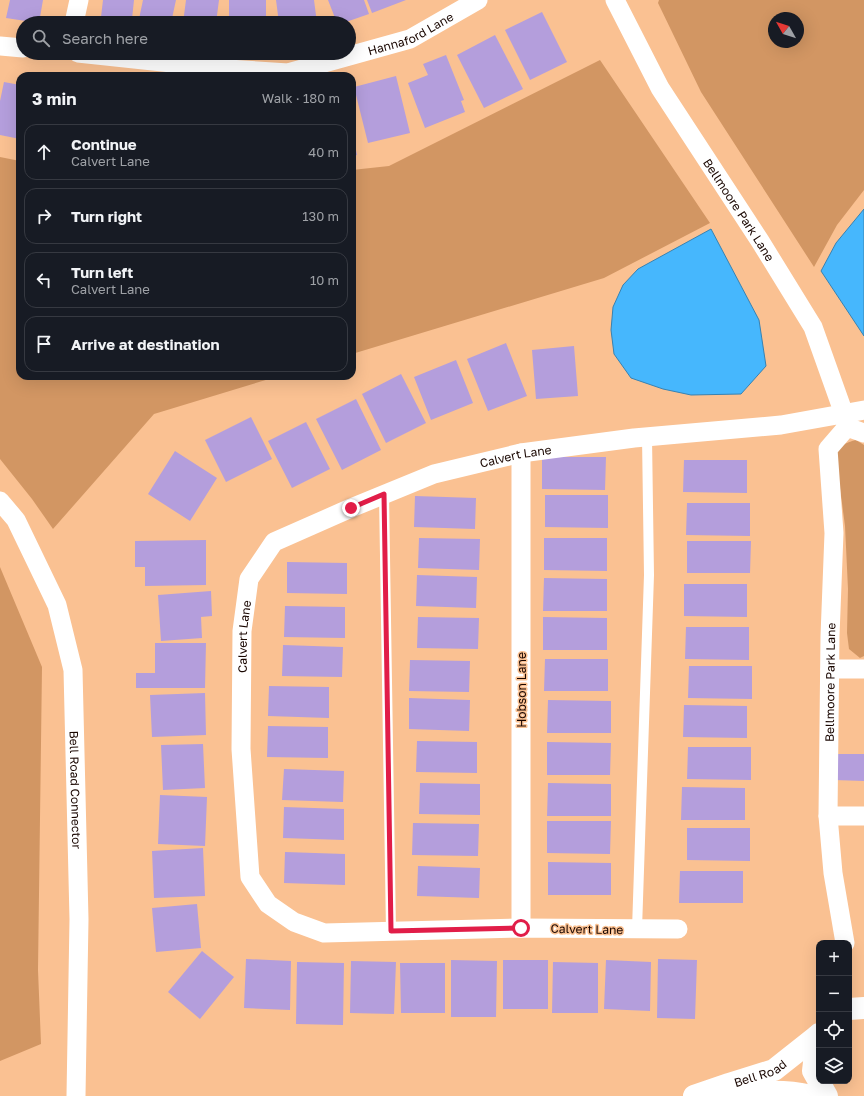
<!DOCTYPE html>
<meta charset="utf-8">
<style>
body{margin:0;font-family:"Golos Text",sans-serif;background:#20242c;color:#f1f3f6}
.controls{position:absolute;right:12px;bottom:12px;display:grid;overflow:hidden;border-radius:8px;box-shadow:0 4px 16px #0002}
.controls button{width:36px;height:36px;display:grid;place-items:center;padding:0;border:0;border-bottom:1px solid #363941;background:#171b24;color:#f1f3f6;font:20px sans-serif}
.compass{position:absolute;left:768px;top:12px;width:36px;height:36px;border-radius:50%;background:#171b24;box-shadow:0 4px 16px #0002;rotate:309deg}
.stop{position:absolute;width:12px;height:12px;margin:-9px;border:3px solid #e11d48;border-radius:50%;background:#fff}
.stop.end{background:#e11d48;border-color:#fff;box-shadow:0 1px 4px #0008}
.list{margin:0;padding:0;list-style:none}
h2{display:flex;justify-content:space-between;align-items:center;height:52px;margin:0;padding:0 16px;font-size:17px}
h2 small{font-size:13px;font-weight:400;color:#9ea1a6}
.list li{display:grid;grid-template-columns:26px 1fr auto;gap:12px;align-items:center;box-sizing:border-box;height:56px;margin:0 8px 8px;padding:0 8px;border:1px solid #363941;border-radius:12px}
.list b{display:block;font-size:15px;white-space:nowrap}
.list p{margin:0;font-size:13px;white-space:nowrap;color:#9ea1a6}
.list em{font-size:13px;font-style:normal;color:#9ea1a6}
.icon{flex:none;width:22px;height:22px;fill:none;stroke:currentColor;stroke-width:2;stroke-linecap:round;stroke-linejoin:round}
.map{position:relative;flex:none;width:864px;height:1096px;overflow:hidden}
.search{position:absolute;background:#171b24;box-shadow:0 4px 16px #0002;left:16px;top:16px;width:340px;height:44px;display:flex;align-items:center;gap:10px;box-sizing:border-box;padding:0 14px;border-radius:22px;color:#9ea1a6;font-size:15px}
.panel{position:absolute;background:#171b24;box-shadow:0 4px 16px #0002;left:16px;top:72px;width:340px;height:308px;border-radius:12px}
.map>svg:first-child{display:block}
</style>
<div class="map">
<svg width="864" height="1096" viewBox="0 0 864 1096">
<rect width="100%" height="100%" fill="#fac192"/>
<path fill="#d29663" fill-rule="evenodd" d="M659,0H864V190L837,225L814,267L701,92L658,3ZM774,18H798V42H774Z
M600,60L710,223L604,278L352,354V170L389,166Z
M0,157L20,161V376H279L154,414L53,529L32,499L0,459Z
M856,440L864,445V656L860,658L849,649L847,633L848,589L845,526L836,458C839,445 845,443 856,440Z
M0,567L42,667L38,970L41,1044L0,1061Z"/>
<path fill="#46b7fd" stroke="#3882b1" d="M864,209V336L821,271L836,243Z
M711,229L759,320L766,366L741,394L691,395L663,389L631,378L614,354L611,330L613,307L623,285L638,269Z"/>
<path fill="#b49edc" d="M10,0H43L39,23L6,18Z
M103,0H134L132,19L101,17Z
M143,0H176L171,23H160L139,19Z
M186,0H219L216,23H183Z
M229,0H266V23H229Z
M276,0H314L317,23H279Z
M328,0H364L369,14L343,23H337Z
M367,0H406L372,13Z
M542,12L567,62L530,80L505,30Z
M495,35L523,89L484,108L457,55Z
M446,55L464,100L461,101L465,112L425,128L408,83L428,75L423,64Z
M396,76L410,133L368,143L354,87Z
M4,82L20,85V139L0,135V101Z
M352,131L357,155L352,156Z
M506,343L527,396L488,411L467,359Z
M574,346L578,396L536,399L532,350Z
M456,360L473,403L431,420L414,377Z
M401,374L426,423L386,443L362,394Z
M356,399L381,450L342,470L316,419Z
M251,417L272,459L226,482L205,440Z
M306,422L330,469L292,488L268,441Z
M175,451L217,478L190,521L148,494Z
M542,457H606L605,490L542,489Z
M684,460H747V493L683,492Z
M545,495H608V528L545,527Z
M415,496L476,498L475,529L414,527Z
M687,503H750V536L686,535Z
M419,538L480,539L479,570L418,568Z
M544,538H607V571L544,570Z
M206,540V585L145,586V567H135V541Z
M687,541H751L750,573H687Z
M287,562L347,563V594L287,593Z
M417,575L477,577L476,608L416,606Z
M544,578L607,579V611H543Z
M684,584H747V617L684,616Z
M211,591L212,616L201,617L202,638L161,641L158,595Z
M285,606L345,607V638L284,637Z
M418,617L479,618L478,649L417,648Z
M543,617L607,618V650H543Z
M686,627H749V660L685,659Z
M155,643H206L205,688H136V673H155Z
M283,645L343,647L342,677L282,676Z
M545,659H608V691H544Z
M410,660L470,661L469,692L409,691Z
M689,666H752V699L688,698Z
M269,686L329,687V718L268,716Z
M205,693L206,735L152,737L150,695Z
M409,698L470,700L469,731L409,729Z
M548,700L611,701V733H547Z
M684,705L747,706V738L683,737Z
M268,726L328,727V758L267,757Z
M417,741L477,742V773L416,772Z
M547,742L611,743L610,775H547Z
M203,744L205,788L163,790L161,745Z
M688,747H751V780L687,779Z
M835,754H864V781L834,780Z
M284,769L344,771L343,802L282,800Z
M420,783L480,784V815L419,814Z
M548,783L611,784V816H547Z
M682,787L745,788V820H681Z
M160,795L207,797L205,846L158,844Z
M284,807L344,809V840L283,838Z
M547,821H611L610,854L547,853Z
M413,823L479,824L478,856L412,855Z
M687,828H750V861L687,860Z
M203,848L205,896L154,898L152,851Z
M285,852L345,854V885L284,883Z
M548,862L611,863V895H548Z
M418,866L480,868L479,898L417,896Z
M680,871H743V903H679Z
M197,904L201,948L156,952L152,908Z
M202,951L234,977L200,1019L168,992Z
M246,959L291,961L290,1010L244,1008Z
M658,959L697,960L695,1019L657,1018Z
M451,960L497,961L496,1017H451Z
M503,960H548V1009H503Z
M606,960L651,962L650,1011L604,1009Z
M351,961L396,962L394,1014L350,1013Z
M297,962L344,963L343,1025L296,1024Z
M553,962L598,963V1013H552Z
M400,963H445V1013H401Z"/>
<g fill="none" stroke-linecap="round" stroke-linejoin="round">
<path stroke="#fff" stroke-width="10" d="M384,494L391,931
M637,929L649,575L647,437"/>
<g stroke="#fff" stroke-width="19">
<path id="s1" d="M615,0L660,88L760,241L813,327L844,414L846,425"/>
<path d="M74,23L79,0"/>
<path d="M0,46L23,48"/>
<path id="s2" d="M78,53L228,69L288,73L410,39L478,0"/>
<path d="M847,427L864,433"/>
<path d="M521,453V928"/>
<path id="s3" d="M0,501L16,520L57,605L73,670L79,919L76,1096"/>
<path d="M830,669H864"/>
<path d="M828,816H864"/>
<path id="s4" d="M678,929L521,928L324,933L294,922L268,904L250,877L241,749L242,631L249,579L274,542L351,508L434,474L521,453L634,438L781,425L864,410"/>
<path id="s5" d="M845,943L833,873L828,816L830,636L834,533L828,449L847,427"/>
</g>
<g stroke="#fff" stroke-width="22">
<path d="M849,1009L864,1008"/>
<path d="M819,1034L817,1036L813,1071L827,1096"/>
<path id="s6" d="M694,1096L729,1084L774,1070L817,1036"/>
<path d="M725,1096C756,1092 781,1089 811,1096"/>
</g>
</g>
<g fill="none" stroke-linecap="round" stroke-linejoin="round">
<path stroke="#e11d48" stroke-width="5" d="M351,508L384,494L391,931L521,928"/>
</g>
<g text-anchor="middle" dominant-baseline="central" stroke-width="3" stroke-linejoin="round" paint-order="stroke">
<g font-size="12" fill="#190600" stroke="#fac192">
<text stroke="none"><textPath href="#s2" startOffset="340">Hannaford Lane</textPath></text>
<text stroke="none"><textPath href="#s1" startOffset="244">Bellmoore Park Lane</textPath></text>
<text stroke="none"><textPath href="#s4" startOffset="1051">Calvert Lane</textPath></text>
<text stroke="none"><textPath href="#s4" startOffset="691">Calvert Lane</textPath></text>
<text stroke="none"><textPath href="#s5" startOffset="262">Bellmoore Park Lane</textPath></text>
<text transform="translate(521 690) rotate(-90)">Hobson Lane</text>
<text stroke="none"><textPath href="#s3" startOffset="306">Bell Road Connector</textPath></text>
<text transform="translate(587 929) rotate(1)">Calvert Lane</text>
<text stroke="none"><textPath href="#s6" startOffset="70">Bell Road</textPath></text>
</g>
</g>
</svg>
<div class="controls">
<button>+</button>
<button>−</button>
<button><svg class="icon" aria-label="locate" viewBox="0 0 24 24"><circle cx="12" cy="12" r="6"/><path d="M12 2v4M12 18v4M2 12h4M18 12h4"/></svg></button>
<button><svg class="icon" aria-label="layers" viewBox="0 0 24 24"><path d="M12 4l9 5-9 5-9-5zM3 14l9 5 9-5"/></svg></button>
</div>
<svg class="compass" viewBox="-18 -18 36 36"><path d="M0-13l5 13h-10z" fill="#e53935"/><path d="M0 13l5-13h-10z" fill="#9ea1a6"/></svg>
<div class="stop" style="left:521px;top:928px"></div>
<div class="stop end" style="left:351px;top:508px"></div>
<div class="search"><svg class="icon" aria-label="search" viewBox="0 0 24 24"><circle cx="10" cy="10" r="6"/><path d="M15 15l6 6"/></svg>Search here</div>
<section class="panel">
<h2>3 min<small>Walk · 180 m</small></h2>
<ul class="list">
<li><svg class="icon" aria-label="ahead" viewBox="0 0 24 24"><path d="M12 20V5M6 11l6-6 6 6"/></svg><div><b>Continue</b><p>Calvert Lane</p></div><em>40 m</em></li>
<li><svg class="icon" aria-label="right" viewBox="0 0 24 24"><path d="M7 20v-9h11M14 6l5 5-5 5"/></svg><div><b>Turn right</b></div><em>130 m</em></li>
<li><svg class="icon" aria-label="left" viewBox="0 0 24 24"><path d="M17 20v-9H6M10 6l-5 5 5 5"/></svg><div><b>Turn left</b><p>Calvert Lane</p></div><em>10 m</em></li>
<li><svg class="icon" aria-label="arrive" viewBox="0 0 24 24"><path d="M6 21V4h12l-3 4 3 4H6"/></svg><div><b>Arrive at destination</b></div></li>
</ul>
</section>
</div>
